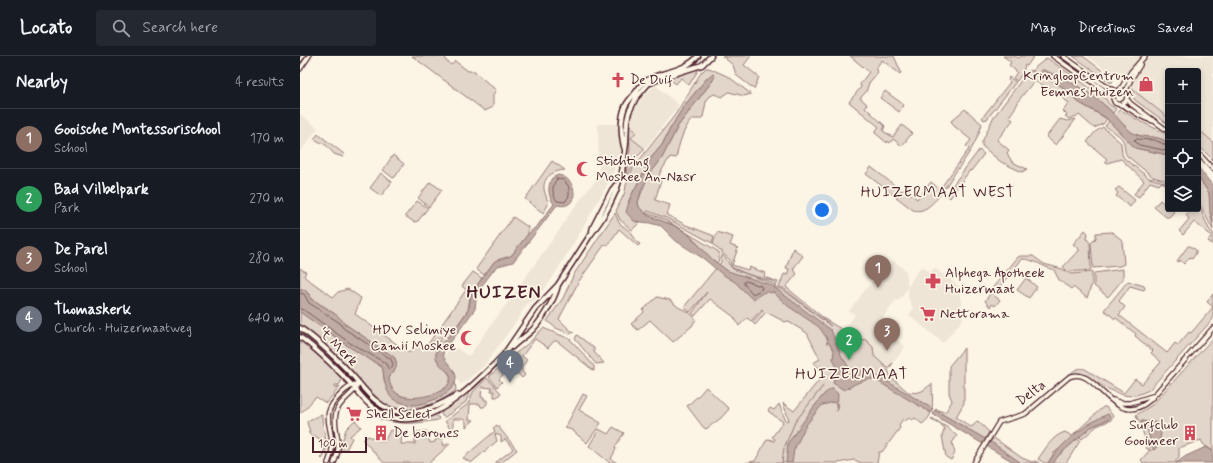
<!DOCTYPE html>
<meta charset="utf-8">
<style>
body{margin:0;font-family:Mynerve,sans-serif;background:#242831;color:#f1f3f6}
.controls{position:absolute;right:12px;top:12px;display:grid;overflow:hidden;border-radius:4px;box-shadow:0 2px 6px #0003}
.controls button{width:36px;height:36px;display:grid;place-items:center;padding:0;border:0;border-bottom:1px solid #363941;background:#171b24;color:#f1f3f6;font:20px sans-serif}
.scale{position:absolute;left:12px;bottom:10px;width:55px;box-sizing:border-box;padding-left:4px;border:2px solid #4a1f2b;border-top:0;font-size:11px;line-height:14px;white-space:nowrap;color:#4a1f2b;-webkit-text-stroke:3px #fcf5e5;paint-order:stroke}
.you{position:absolute;left:522px;top:154px;width:14px;height:14px;margin:-10px;border:3px solid #fff;border-radius:50%;background:#1a73e8;box-shadow:0 0 0 6px #1a73e833}
.badge{display:grid;place-items:center;width:26px;height:26px;border-radius:50%;background:#7c3aed;color:#fff;font-size:13px;font-weight:700}
.pin{position:absolute;translate:-50% -33px;filter:drop-shadow(0 1px 2px #0008)}
.pin::after{content:'';position:absolute;top:21px;width:14px;height:12px;background:inherit;clip-path:polygon(0 0,100% 0,50% 100%)}
.list{margin:0;padding:0;list-style:none}
h2{display:flex;justify-content:space-between;align-items:center;height:52px;margin:0;padding:0 16px;font-size:17px}
h2 small{font-size:13px;font-weight:400;color:#9ea1a6}
.list li{display:grid;grid-template-columns:26px 1fr auto;gap:12px;align-items:center;box-sizing:border-box;height:60px;padding:0 16px;border-top:1px solid #363941}
.list b{display:block;font-size:15px;white-space:nowrap}
.list p{margin:0;font-size:13px;white-space:nowrap;color:#9ea1a6}
.list em{font-size:13px;font-style:normal;color:#9ea1a6}
.icon{flex:none;width:22px;height:22px;fill:none;stroke:currentColor;stroke-width:2;stroke-linecap:round;stroke-linejoin:round}
.map{position:relative;flex:none;width:913px;height:407px;overflow:hidden}
header{display:flex;align-items:center;gap:24px;box-sizing:border-box;height:56px;padding:0 20px;background:#171b24;border-bottom:1px solid #363941}
header strong{font-size:19px}
nav{display:flex;gap:22px;margin-inline-start:auto;font-size:14px}
.search{width:280px;height:36px;background:#242831;display:flex;align-items:center;gap:10px;box-sizing:border-box;padding:0 14px;border-radius:4px;color:#9ea1a6;font-size:15px}
main{display:flex}
aside{flex:1;background:#171b24}
.map>svg:first-child{display:block}
</style>
<header>
<strong>Locato</strong>
<div class="search"><svg class="icon" aria-label="search" viewBox="0 0 24 24"><circle cx="10" cy="10" r="6"/><path d="M15 15l6 6"/></svg>Search here</div>
<nav><a>Map</a><a>Directions</a><a>Saved</a></nav>
</header>
<main>
<aside>
<h2>Nearby<small>4 results</small></h2>
<ul class="list">
<li><span class="badge" style="background:#8d6e63">1</span><div><b>Gooische Montessorischool</b><p>School</p></div><em>170 m</em></li>
<li><span class="badge" style="background:#2e9e5b">2</span><div><b>Bad Vilbelpark</b><p>Park</p></div><em>270 m</em></li>
<li><span class="badge" style="background:#8d6e63">3</span><div><b>De Parel</b><p>School</p></div><em>280 m</em></li>
<li><span class="badge" style="background:#6b7280">4</span><div><b>Thomaskerk</b><p>Church · Huizermaatweg</p></div><em>640 m</em></li>
</ul>
</aside>
<div class="map">
<svg width="913" height="407" viewBox="0 0 913 407">
<rect width="100%" height="100%" fill="#fcf5e5"/>
<filter id="ink" filterUnits="userSpaceOnUse"><feTurbulence type="fractalNoise" baseFrequency=".025" numOctaves="2"/><feDisplacementMap in="SourceGraphic" scale="8" xChannelSelector="R" yChannelSelector="G"/><feConvolveMatrix kernelMatrix="1 2 1 2 8 2 1 2 1" color-interpolation-filters="sRGB"/></filter>
<g filter="url(#ink)">
<path fill="#eee5d7" d="M787,0H913V86L898,73V15H868V58L867,60Z
M355,29L379,49L345,93L331,82L319,96L313,117L306,131L278,180L250,226L235,244L229,246L224,252L221,257V259L184,310L161,329L154,318L156,317L155,314L146,304L145,299L152,289L168,300L171,297L260,173L272,154L299,120L298,68H318L328,63L344,39Z
M0,58L18,72L0,96Z
M593,204L606,215L608,231L614,220L622,210L630,217L634,212L659,230L663,263L643,287L609,259L613,253L608,241V232L604,237L603,236L604,238L598,245L596,244L583,261L586,264V268L582,274L584,273L589,278L590,277L605,291L589,312H587L574,300L572,290L566,284L558,283L544,273L555,259L549,255L587,206L590,208Z"/>
<path fill="#e2d5ca" stroke="#967a7a" d="M112,0H145L146,5L152,9L155,5L168,15H175L176,17L196,34L193,39V51L185,55Z
M422,0L429,1L431,0H451L444,9L459,21L454,33L436,19L433,9Z
M550,0H594L601,16L600,18L582,4L575,13L578,16L569,27L566,36L560,42L567,48L565,51L567,53L585,70L583,75L593,81L602,69L612,77L602,90L593,83L590,87L588,85L587,87L574,76L579,71L549,46L561,31L560,28L569,16Z
M703,0H715L718,2L722,0H734L727,10L725,9L723,16L717,25L713,22L717,16L709,9L711,6Z
M773,0H783L812,22L813,25L811,27Z
M747,2L806,43L809,48L816,53L813,57C792,37 768,23 742,14L740,16L741,18L761,30L778,46L807,63L803,68L794,72L779,59L769,63L765,60L767,59L763,55L769,47L752,34L734,25L719,44C717,51 712,55 709,61L713,64L697,84L709,94L707,97L712,106L727,113L722,116L701,106L682,90V86L693,62L729,14L738,19L732,14Z
M397,12L399,13L389,29L381,22L376,28L368,22Z
M406,12H409L429,21L451,38L444,40L429,36L422,41L414,38L409,41L406,46L403,61L400,63H392C383,73 379,88 376,102L370,101L360,117L358,123L361,125L355,144L370,149L367,159L386,169L414,180L412,187L366,162L348,155L345,157L339,151L338,146L345,127L350,118L362,102L378,70L413,24L410,19L384,50L370,73L362,89L351,102L331,140L328,146L336,166H340L332,174L320,164L316,155L325,136L326,129L333,112L375,59L402,15H403Z
M709,21L716,26L687,63L684,64L682,62L710,26L708,24Z
M832,33L866,60L868,58V68L836,45L834,43Z
M585,35L604,49L599,56L580,42Z
M665,53L682,68C674,96 659,109 645,132L642,130L669,93L666,90L671,84L654,70L651,65Z
M819,54C825,55 831,60 836,63C847,69 858,73 868,79V87C856,78 847,83 835,78C829,76 819,64 814,59Z
M760,63L767,65L776,63L756,89L746,81Z
M809,65L835,92L868,99V125L853,121L827,100C824,95 825,92 824,87C822,80 811,74 805,70Z
M329,68L336,76L331,82L345,93L335,103L328,119L326,118L330,93Z
M803,71L821,87L822,98L824,102L849,122L868,127V130L862,126L859,129L850,126L839,141L834,138L844,125L821,103L807,107L805,105L807,103L787,86L795,76Z
M898,73L913,86V104L898,89Z
M18,78L44,98L43,101L34,98L26,89L14,83Z
M679,94L684,98L671,115L670,114L650,142L646,138Z
M93,99L104,108L95,121L93,122L83,114Z
M252,105L265,114C254,115 243,120 244,133C245,139 248,143 248,149L243,157L225,143Z
M571,111L602,135L605,133L617,143L631,126L643,136C635,144 626,158 613,154L566,118Z
M81,117L92,126L81,140L70,132Z
M898,121L909,137L913,174L898,145Z
M130,126L142,134L129,151L118,142Z
M819,131L835,144L830,151L816,140L818,137L815,134Z
M860,144L868,151V153H871L874,156L869,161H866L854,151Z
M117,145L128,152L118,165L114,166L105,160Z
M898,148L909,173L913,177V189L908,185L912,180L894,166L883,179L879,175L889,163L886,159L891,153H898Z
M315,157L319,167L332,177L336,185L340,188L338,190L319,173L308,189L305,188L279,225L259,263L270,274L274,276L270,278L256,272L247,265L263,242L274,218Z
M347,157L364,163L419,196V204L417,207C404,198 396,183 383,174C372,167 357,166 346,158Z
M213,161L228,171V178L211,200L195,205L184,219L176,213Z
M785,174L788,177L787,183L790,187L791,214L768,216L763,211L774,199L779,195V193L773,188Z
M417,176L433,181L430,189L438,192L432,209L448,214L449,211L465,217L464,221L478,226L476,230L475,226L447,218L433,212L431,210L430,204L422,197V195H420L413,188Z
M812,176L822,184L824,208L820,210L793,212L791,187L796,182V177Z
M888,190H890L896,194V197L892,203L890,201L884,208L880,204L879,206L877,205Z
M493,192L503,200L493,213L497,218L486,231L526,264L558,283L566,284L573,291L574,300L587,312L593,307L588,314L591,321L608,336C623,338 622,334 632,328C632,343 636,359 622,368L615,362L612,364L609,362L605,365L603,363L599,369L600,372L582,396H579L577,407H562L554,404L538,407H445L455,405L466,385L469,383L474,385L475,383L472,381L483,366L468,355L470,352L474,354L479,348L485,363L488,365L489,364L483,347L494,355L524,318V316L513,307L520,303L507,277L487,265L485,266L466,256L455,269L452,266L463,254L462,253L451,265L447,262L439,270L434,261L410,243L395,260L392,257L407,236L390,256L384,251L421,206L422,199C428,203 428,209 433,213L474,228L475,231L480,233H482L531,270L483,232L479,231L484,218L487,219L489,213L486,212Z
M720,200H733L744,208L762,213L771,218L792,216V228L787,242L773,231L771,233L759,224L754,214C743,211 734,203 722,203L693,239L700,244L695,250L692,248L690,251L685,245L690,238L689,236L718,201Z
M0,212L6,216L4,220L6,222L33,241L38,236L48,233L61,242L55,258L109,297L118,286L127,292L144,283L147,284C144,287 140,289 138,292C128,307 156,315 150,327C140,345 87,351 89,321C95,315 98,310 95,302L45,268L34,257L29,255L27,252L12,244L10,239L3,233H0Z
M823,213V223L808,241L794,230V217Z
M173,216L182,222L173,235L170,241L168,254L149,281L144,280L128,288L166,234L162,230Z
M726,222L737,231L729,242L717,234Z
M828,225L844,230L845,232L844,234L830,230L819,245L825,251L819,259L867,297L875,287L878,289L889,276L891,277L913,251L907,246L913,238V263L849,334C834,341 828,342 813,335C808,333 803,331 799,328C789,322 782,316 770,318C775,314 778,311 785,313L824,337L835,323L842,328L861,306L851,297L853,295L835,280L836,278L816,262L815,263L804,254Z
M357,241L370,244L378,251L390,257L396,263L392,270L373,286L350,264L338,274L331,268L344,256L343,254Z
M0,256L48,290L82,311C84,315 83,319 84,323C86,335 103,343 112,349C127,346 148,342 155,326L156,334C139,347 133,349 112,352V353H125L106,356L92,353L77,344L54,318L46,308L0,269Z
M243,272L270,283L294,310V315L257,285H254L248,292L235,283L222,300L227,304L222,311V315L225,319L222,322L215,315L210,304L216,297L230,286Z
M0,275L29,298L48,319V321L15,290L0,278Z
M277,279L294,292V296L304,307L296,308L275,283Z
M913,282V395L903,388L901,384L879,392V401L876,404V407H843L841,404L849,395L853,393L854,394C863,383 859,378 855,366L851,367L842,365V367L847,373L852,387L849,394L846,392L847,388L840,368V365L838,364L836,359L852,349Z
M0,283C15,294 32,308 42,324L39,329H34V332L40,330V331L26,347L16,341C10,346 7,353 0,357Z
M664,292V347L656,361L671,371L673,370L677,365L679,366L689,376L685,383L635,354L637,353L643,356L646,355L652,345L649,337V310Z
M205,306L214,317L206,316L199,323L202,326L197,331L189,321Z
M185,319L186,321L169,337L166,346L145,361H143L141,358L144,352Z
M187,322L201,337L197,341H194V335H191L192,332L182,331L181,341H184V344H187V348L184,351H181L180,348H170L169,364H174L166,371V366L163,363H153V374L156,378L154,379L145,365L168,348L173,336Z
M406,331L429,353L421,362L406,373L403,371L387,350L400,338Z
M283,338L287,340L279,354L301,367L287,387L272,374L265,372Z
M803,351H806L813,360L811,364L797,370L782,383L779,381L791,371L809,363L789,368L776,379L774,378Z
M22,358C21,372 32,391 22,403L21,402L24,395L21,384L15,380H11L8,376L10,375L8,370L7,365Z
M81,359L89,361L113,364L134,359L139,362L138,364C114,368 102,369 79,363Z
M632,362L648,372L657,380L652,387L655,397L651,404L646,401L642,380L645,372L631,363Z
M55,364L61,371L50,380L52,382L46,394H42L40,392V389L42,386L46,373Z
M197,369L217,394L201,407H195L213,393L205,383L201,386V380L195,378L197,385L171,407L163,402L195,375L193,372Z
M313,371L324,377L315,391L316,393L311,403L317,407H310L289,390L299,373L308,378Z
M90,374L100,376V378H102L101,388H115V376L127,375L130,387L135,386V384L142,382L144,390L149,387L150,388L129,407H84L63,384L68,380L84,386Z
M765,376L774,381L754,397L748,407H744L738,403C746,392 752,380 765,376Z
M694,382L722,402L732,406L736,405L739,407H721L690,386Z
M777,383L780,385L766,407H753L757,401Z"/>
<path fill="#c0aca5" stroke="#917474" d="M741,14H743C764,22 785,33 802,47C809,53 816,60 822,67C826,70 829,75 833,77C845,84 855,77 868,87V99L835,92L805,61L778,46L761,30L741,18L740,16Z
M413,18L415,20L413,24L378,70L362,102L350,118L341,135L338,146L339,151L347,159L375,170L387,177L413,204L428,215L471,229L531,274L542,301L549,311L580,321L633,353L631,357L574,323C563,323 553,329 544,334L533,327C535,319 539,310 533,303L534,294L529,287H526L528,285L526,281L519,271L488,250L473,236L471,237C465,233 459,240 453,243L450,241L435,226L422,218L404,203L376,185L361,170L350,167L334,165L326,156L331,140L343,118L351,102L362,89L370,73L384,50L407,22Z
M898,111L913,130V167L910,157L909,137L898,121Z
M258,119C279,122 280,155 257,149L213,206L198,210L196,211L177,236L175,253L144,295L143,298C145,308 156,311 156,322C155,338 126,349 112,349C108,349 104,347 100,346C96,345 92,343 90,340C88,337 84,326 84,322C83,318 84,315 82,311L48,290L0,256V233C8,233 7,238 11,243C13,245 15,245 17,246C24,251 42,261 45,268L94,301C99,310 96,314 89,321C89,329 93,335 99,339C111,346 154,338 150,320C149,313 132,308 137,295C139,290 144,287 147,283C154,274 161,265 167,256C171,249 169,242 173,235L194,206L197,204L211,200L228,178L238,169L254,148C248,140 247,131 252,122Z
M531,333H533L538,338L537,355L535,346L522,349L506,369L494,394L492,407H486L488,387L513,352L524,338Z
M635,354L694,388L721,407H715L634,359L633,358Z
M808,358L810,361L809,363L791,371L759,399L753,407H748C762,386 785,368 808,358Z
M841,365L858,367C864,374 860,386 855,393L854,394C848,387 853,377 842,367Z
M906,391L913,395V407H876L886,400Z"/>
<g fill="none" stroke-linecap="round" stroke-linejoin="round">
<path stroke="#79575c" stroke-width="1" d="M868,90L855,84L836,83L834,84L839,89L868,95
M257,123L264,124L269,131V140L265,146L257,145C252,139 251,129 257,123Z
M446,225L461,230L462,233L453,238L444,228V226Z
M0,237L4,238L9,247L40,267L43,272L91,303L93,308L91,313L89,314L86,308L82,305L50,287L4,254L0,253"/>
<path stroke="#917474" stroke-width="1" d="M485,390L495,366L523,330
M482,407L484,392"/>
<defs>
<path id="tertiary" d="M753,0L781,20L790,24L812,40
M763,0L804,29L815,35
M0,4L3,0
M0,13L9,0
M820,34L831,16L845,0
M825,36L831,23L840,9V7
M827,43L831,48L868,75
M822,48L826,45L827,40L824,35C815,32 810,39 815,47C818,49 821,48 824,50C834,55 843,64 854,65
M898,97L913,113
M813,344L821,347H830L852,340
M28,407C30,402 32,397 32,392C33,368 18,360 41,338C47,332 51,329 59,327
M34,407C36,402 38,397 38,392C39,380 33,369 36,357C39,344 54,339 59,327
M674,407L699,366L725,358L769,321C797,307 813,377 850,344L913,272"/>
<path id="secondary" d="M325,94C321,82 320,63 325,51C327,46 332,41 336,36C340,30 344,25 351,22C367,15 387,14 398,0
M292,175L293,171L312,134L316,129
M0,272C19,285 36,302 52,319C60,328 66,337 75,344C101,367 131,355 157,339
M0,281C19,295 35,311 51,328C57,335 63,343 70,349C120,392 173,328 207,296
M212,291C217,286 223,282 229,277C240,268 255,243 258,229
M205,297L235,253L258,229L289,181L301,164L308,152L316,135L322,116L326,88L327,65L329,56L336,42L348,28L361,22L402,9L411,0"/>
</defs>
<use href="#tertiary" stroke="#4a1f2b" stroke-width="6"/>
<use href="#secondary" stroke="#4a1f2b" stroke-width="7"/>
<use href="#tertiary" stroke="#fcf5e5" stroke-width="3.5"/>
<use href="#secondary" stroke="#fcf5e5" stroke-width="4"/>
</g>
</g>
<defs>
<symbol id="church-bare" viewBox="-9 -9 18 18"><path d="M-1.2-6h2.4v3.5h3.3v2.4h-3.3V6h-2.4V-.1h-3.3v-2.4h3.3Z" fill="#d1495b" stroke="#fcf5e5" stroke-width="2.5" paint-order="stroke"/></symbol>
<symbol id="shop-bare" viewBox="-9 -9 18 18"><path d="M-5-2.5h2.3a2.7 3.5 0 0 1 5.4 0H5L5.5 6h-11ZM-1.5-2.5h3a1.5 2.3 0 0 0-3 0Z" fill="#d1495b" stroke="#fcf5e5" stroke-width="2.5" paint-order="stroke"/></symbol>
<symbol id="mosque-bare" viewBox="-9 -9 18 18"><path d="M3.5-4.9A6 6 0 1 0 3.5 4.9A5 5 0 1 1 3.5-4.9Z" fill="#d1495b" stroke="#fcf5e5" stroke-width="2.5" paint-order="stroke"/></symbol>
<symbol id="pharmacy-bare" viewBox="-9 -9 18 18"><path d="M-2-6h4v4h4v4h-4v4h-4v-4h-4v-4h4Z" fill="#d1495b" stroke="#fcf5e5" stroke-width="2.5" paint-order="stroke"/></symbol>
<symbol id="supermarket-bare" viewBox="-9 -9 18 18"><path d="M-6-5.5h2.5l.6 2H6L4.5 2H-2.5L-4.4-4H-6ZM-1.5 3.2a1.3 1.3 0 1 0 .1 0ZM3 3.2a1.3 1.3 0 1 0 .1 0Z" fill="#d1495b" stroke="#fcf5e5" stroke-width="2.5" paint-order="stroke"/></symbol>
<symbol id="building-bare" viewBox="-9 -9 18 18"><path d="M-4-6H4V6H1V3H-1V6H-4ZM-2.5-4.3h1.7v1.8h-1.7ZM.8-4.3h1.7v1.8H.8ZM-2.5-1h1.7V.8h-1.7ZM.8-1h1.7V.8H.8Z" fill="#d1495b" stroke="#fcf5e5" stroke-width="2.5" paint-order="stroke"/></symbol>
</defs>
<g fill-rule="evenodd">
<use href="#church-bare" x="307" y="13" width="22" height="22"/>
<use href="#shop-bare" x="835" y="17" width="22" height="22"/>
<use href="#mosque-bare" x="273" y="102" width="22" height="22"/>
<use href="#pharmacy-bare" x="622" y="214" width="22" height="22"/>
<use href="#supermarket-bare" x="617" y="247" width="22" height="22"/>
<use href="#mosque-bare" x="157" y="271" width="22" height="22"/>
<use href="#supermarket-bare" x="43" y="347" width="22" height="22"/>
<use href="#building-bare" x="70" y="366" width="22" height="22"/>
<use href="#building-bare" x="879" y="366" width="22" height="22"/>
</g>
<g text-anchor="middle" dominant-baseline="central" stroke-width="3.5" stroke-linejoin="round" paint-order="stroke">
<g font-size="14" fill="#4a1f2b" stroke="#fcf5e5" text-anchor="start">
<text x="834" y="20" text-anchor="end">KringloopCentrum<tspan x="834" dy="16">Eemnes Huizen</tspan></text>
<text x="330" y="24">De Duif</text>
<text x="296" y="105">Stichting<tspan x="296" dy="16">Moskee An-Nasr</tspan></text>
<text x="645" y="217">Alphega Apotheek<tspan x="645" dy="16">Huizermaat</tspan></text>
<text x="640" y="258">Nettorama</text>
<text x="156" y="274" text-anchor="end">HDV Selimiye<tspan x="156" dy="16">Camii Moskee</tspan></text>
<text x="66" y="358">Shell Select</text>
<text x="878" y="369" text-anchor="end">Surfclub<tspan x="878" dy="16">Gooimeer</tspan></text>
<text x="93" y="377">De barones</text>
</g>
<g font-size="14" fill="#4a1f2b" stroke="#fcf5e5">
<text transform="translate(38 291) rotate(44)">'t Merk</text>
<text transform="translate(731 337) rotate(-37)">Delta</text>
</g>
<g font-size="15" letter-spacing="1" fill="#4a1f2b" stroke="#fcf5e5">
<text x="638" y="137">HUIZERMAAT WEST</text>
</g>
<g font-size="16" letter-spacing="1" fill="#4a1f2b" stroke="#fcf5e5">
<text x="552" y="318">HUIZERMAAT</text>
</g>
<g font-size="18" font-weight="bold" letter-spacing="1" fill="#4a1f2b" stroke="#fcf5e5">
<text x="204" y="237">HUIZEN</text>
</g>
</g>
</svg>
<div class="controls">
<button>+</button>
<button>−</button>
<button><svg class="icon" aria-label="locate" viewBox="0 0 24 24"><circle cx="12" cy="12" r="6"/><path d="M12 2v4M12 18v4M2 12h4M18 12h4"/></svg></button>
<button><svg class="icon" aria-label="layers" viewBox="0 0 24 24"><path d="M12 4l9 5-9 5-9-5zM3 14l9 5 9-5"/></svg></button>
</div>
<div class="scale">100 m</div>
<div class="you"></div>
<div class="pin badge" style="left:578px;top:232px;background:#8d6e63">1</div>
<div class="pin badge" style="left:549px;top:304px;background:#2e9e5b">2</div>
<div class="pin badge" style="left:587px;top:295px;background:#8d6e63">3</div>
<div class="pin badge" style="left:210px;top:327px;background:#6b7280">4</div>
</div>
</main>
